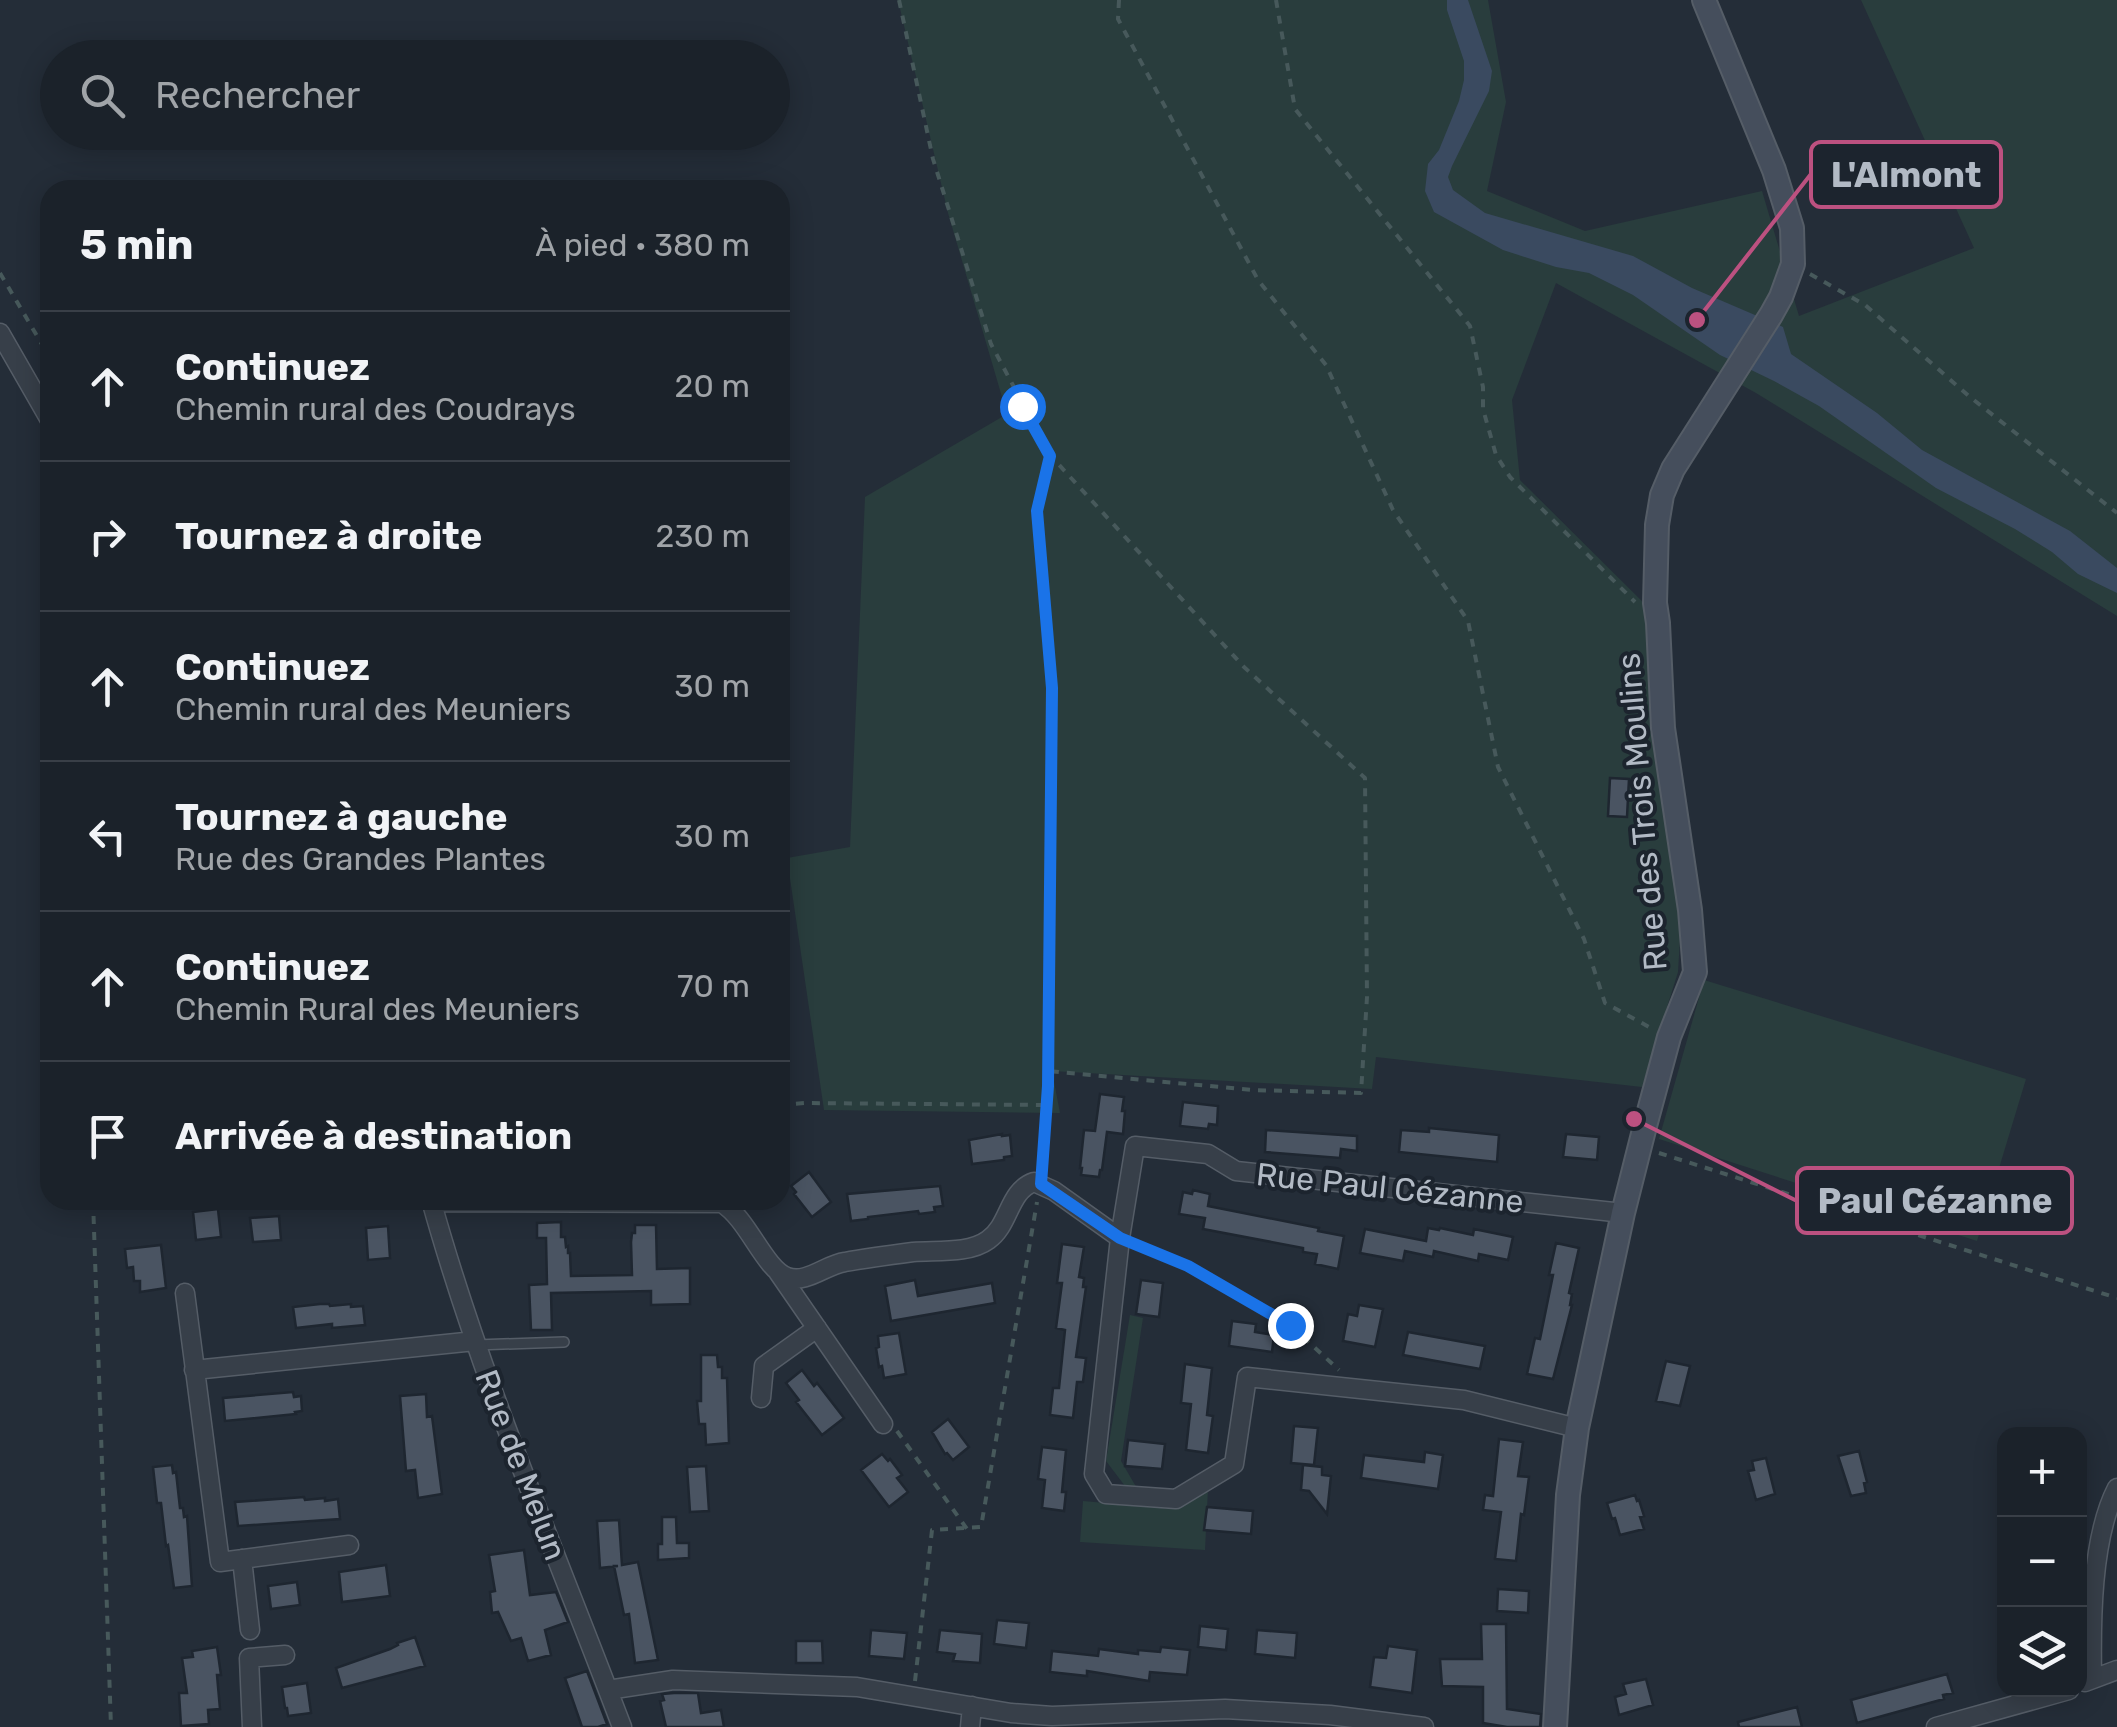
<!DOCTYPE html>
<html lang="fr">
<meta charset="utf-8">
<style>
body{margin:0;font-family:Rubik,sans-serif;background:#282f36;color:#f1f3f6}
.controls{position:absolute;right:30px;bottom:30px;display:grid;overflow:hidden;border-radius:20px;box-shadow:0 5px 25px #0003}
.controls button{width:90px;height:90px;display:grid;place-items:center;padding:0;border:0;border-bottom:2px solid #393f47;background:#1b222a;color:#f1f3f6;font:50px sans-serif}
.stop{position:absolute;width:30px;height:30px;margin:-22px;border:8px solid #1a73e8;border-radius:50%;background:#fff}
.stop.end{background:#1a73e8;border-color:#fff;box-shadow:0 2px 10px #0008}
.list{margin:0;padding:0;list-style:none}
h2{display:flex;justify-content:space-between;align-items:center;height:130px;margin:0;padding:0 40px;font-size:42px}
h2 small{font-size:32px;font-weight:400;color:#a0a4a8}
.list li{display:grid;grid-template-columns:65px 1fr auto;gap:30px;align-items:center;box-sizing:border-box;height:150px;padding:0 40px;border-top:2px solid #393f47}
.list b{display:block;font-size:38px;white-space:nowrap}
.list p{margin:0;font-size:32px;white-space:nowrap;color:#a0a4a8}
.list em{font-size:32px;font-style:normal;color:#a0a4a8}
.icon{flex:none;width:55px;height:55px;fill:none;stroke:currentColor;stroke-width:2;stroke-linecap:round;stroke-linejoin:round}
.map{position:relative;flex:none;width:2117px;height:1727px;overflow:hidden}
.search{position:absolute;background:#1b222a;box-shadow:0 5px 25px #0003;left:40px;top:40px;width:750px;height:110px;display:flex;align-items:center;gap:25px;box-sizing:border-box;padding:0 35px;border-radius:55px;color:#a0a4a8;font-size:38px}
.panel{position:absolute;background:#1b222a;box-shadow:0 5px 25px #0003;left:40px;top:180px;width:750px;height:1030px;border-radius:30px}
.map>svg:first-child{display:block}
</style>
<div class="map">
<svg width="2117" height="1727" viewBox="0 0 2117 1727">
<rect width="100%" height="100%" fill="#242d38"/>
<path fill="#293d3d" d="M898,0H1488L1506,102L1487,191L1585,231L1762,191L1799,316L1974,248L1861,0H2117V616L1756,393L1556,283L1512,400L1520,480L1663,622L1686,841L1678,972L1642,1087L1376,1057L1372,1089L1052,1071L1060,1113L824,1110L787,858L850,847L865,497L1007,414L948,213Z
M1704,980L2026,1079L1977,1241L1659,1139Z
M1130,1315L1143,1318L1121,1461L1138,1490H1128L1106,1461Z
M1208,1489L1205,1550L1080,1542L1083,1501L1172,1509Z"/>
<path fill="#3a4a60" d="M1447,0H1468L1492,71L1489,91L1452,166L1448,177L1453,190L1485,213L1633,256L1692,288L1783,327L1791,354L1877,413L1922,450L2070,531L2117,568V593L2078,574L2052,552L2015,529L1936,488L1819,406L1774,381L1720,355L1633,295L1589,273L1556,267L1503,250L1434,212L1425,191L1428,164L1439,150L1459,101L1464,80V61L1447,10Z"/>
<path fill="#4a5462" stroke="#1e2630" stroke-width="2.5" d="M1610,778L1629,779L1627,817L1608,816Z
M1100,1094L1124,1097L1122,1111H1125L1123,1134L1107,1132L1102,1170H1100L1099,1177L1081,1175L1082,1168H1080L1084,1130L1095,1131Z
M1183,1102L1218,1106L1217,1125L1209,1124L1208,1129L1180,1126Z
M1429,1128L1499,1135L1497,1162L1399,1152L1401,1130L1429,1132Z
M1266,1130L1357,1136V1151L1341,1149L1340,1158L1265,1152Z
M1002,1134V1136L1010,1135L1012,1156L1004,1157V1160L972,1164L969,1140Z
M1566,1134L1599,1137L1597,1160L1563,1157Z
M809,1172L831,1202L812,1217L794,1194L796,1192L791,1186Z
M940,1186L943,1206L934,1207L935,1212L919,1214L918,1211L868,1217V1219L851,1221L847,1194Z
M1193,1190L1210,1194L1208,1206L1319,1228L1318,1231L1344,1236L1338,1269L1315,1264L1317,1254L1303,1252V1248L1203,1229L1205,1218L1179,1214L1183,1192L1192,1194Z
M218,1209L221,1237L196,1240L193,1212Z
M279,1216L281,1240L253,1242L250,1218Z
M561,1222V1237H565L566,1247L568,1246V1253H570L571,1276L632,1275L631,1242L632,1233H635V1225H656L657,1269L690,1268V1304L651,1305V1291L551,1293L552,1330H531L529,1285L547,1284L546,1238H537V1223Z
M388,1226L390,1258L368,1260L366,1228Z
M1428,1228L1439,1230L1440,1228L1473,1235L1474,1229L1513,1237L1508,1260L1479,1254L1478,1261L1434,1251L1433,1257L1405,1251L1403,1261L1360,1253L1365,1229L1426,1241Z
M1556,1243L1579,1248L1569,1293L1572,1294L1570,1305H1572L1553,1379L1527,1374L1535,1338L1540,1339L1553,1275H1549Z
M1062,1244L1084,1247L1079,1277L1084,1278L1083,1287H1086L1076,1357L1086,1358L1083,1382H1077L1073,1418L1050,1415L1053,1388H1059L1065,1330L1056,1328L1062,1283H1057Z
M161,1245L166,1288L140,1292V1281H134L133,1267L127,1268L125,1249Z
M915,1280L918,1296L992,1283L995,1303L891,1321L885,1286Z
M1141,1280L1163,1283L1159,1317L1136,1314Z
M320,1304H329L330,1306L351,1304V1307L363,1306L365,1325L332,1328V1324L296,1328L293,1307Z
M1359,1305L1383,1309L1375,1347L1343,1341L1348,1314L1357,1316Z
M1232,1321L1256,1324L1255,1332L1274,1335L1272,1352L1229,1346Z
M1408,1332L1485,1346L1480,1369L1403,1355Z
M899,1333L906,1374L884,1378L882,1366L879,1367L876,1348L879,1347L878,1336Z
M701,1355H717L718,1367H722V1378H727L729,1443L706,1445L705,1424H699L697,1401H701Z
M1666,1361L1690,1366L1680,1406L1656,1401Z
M1185,1364L1212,1368L1207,1415L1213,1416L1208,1453L1186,1450L1191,1404L1181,1403Z
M802,1370L814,1386L817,1383L844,1418L822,1435L796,1402L799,1400L786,1383Z
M293,1392L294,1397L301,1396L302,1411L295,1412L296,1414L225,1421L223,1398Z
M426,1394L427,1417L432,1416L442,1494L418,1498L415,1470L406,1471L400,1396Z
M948,1419L969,1447L953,1460L947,1453L945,1454L932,1432Z
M1294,1426L1318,1428L1314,1465L1291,1463Z
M1499,1439L1523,1442L1518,1476L1529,1477L1524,1515L1521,1514L1516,1561L1495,1559L1501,1512L1483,1510L1485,1495L1493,1496Z
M1128,1440L1165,1444L1162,1469L1125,1466Z
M1042,1447L1066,1450L1062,1492H1066L1064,1511L1042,1508L1045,1480L1038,1479Z
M1859,1451L1867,1482L1864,1483L1866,1493L1851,1496L1838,1456Z
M1425,1452L1443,1455L1438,1489L1361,1478L1364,1455L1424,1462Z
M882,1454L888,1461L890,1459L902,1475L897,1478L908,1492L889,1507L861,1470Z
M1766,1458L1775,1494L1756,1500L1748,1471L1754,1470L1752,1461Z
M172,1465L173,1473L176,1472L180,1508H183L184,1517L187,1516L192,1586L174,1588L168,1545L166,1546L161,1503H157L153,1467Z
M1303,1465L1322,1467V1475L1331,1476L1327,1514L1309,1491L1301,1490Z
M706,1466L709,1511L690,1512L687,1467Z
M1635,1495L1637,1501L1639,1500L1644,1516L1640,1517L1644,1529L1620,1535L1615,1518L1612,1519L1607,1503Z
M304,1497L305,1500L325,1498V1501L338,1499L340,1519L238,1526L235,1502Z
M1207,1507L1253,1511L1251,1534L1204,1530Z
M662,1517H676L677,1543H689V1558L658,1560V1544H662Z
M619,1520L622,1565L638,1562L658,1660L635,1663L629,1614L624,1615L614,1566H618L600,1568L597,1521Z
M524,1550L530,1595L556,1592L568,1622L545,1630L551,1655L528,1661L521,1638L511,1641L498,1612L492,1613L490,1592L495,1591L489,1555Z
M386,1565L390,1596L342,1602L339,1572Z
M297,1582L300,1605L271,1609L268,1586Z
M1498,1589L1529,1591L1528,1613L1497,1611Z
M997,1620L1029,1623L1026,1648L994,1644Z
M1481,1624H1506L1507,1709L1541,1714L1540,1727H1507L1483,1723V1687L1442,1686L1440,1659H1482Z
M1200,1626L1228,1629L1226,1650L1198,1647Z
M871,1630L907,1633L904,1659L869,1656Z
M940,1630L982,1634L980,1663L953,1661L955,1654L937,1652Z
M1257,1630L1297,1633L1295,1658L1255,1654Z
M415,1637L425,1666L342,1688L336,1668L390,1649L398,1645L397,1643Z
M796,1641H822L823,1663H796Z
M1388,1646L1417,1650L1412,1693L1370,1687L1374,1657L1386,1658Z
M217,1647L221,1675H217L220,1709L208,1710L209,1724L181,1726L179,1693H187L182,1658L193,1657L192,1651Z
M1161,1647L1190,1650L1187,1675L1150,1672L1149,1681L1087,1671V1676L1050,1672L1052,1651L1098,1656L1099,1649L1138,1654V1650L1160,1652Z
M587,1671L607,1724L598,1727H582L565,1678Z
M1947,1674L1953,1693L1943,1695L1944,1699L1857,1723L1851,1700Z
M1646,1679L1653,1705L1619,1715L1615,1697L1626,1694L1623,1684Z
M307,1683L311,1713L288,1716L287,1708H285L282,1687Z
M674,1693H698L701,1713L721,1710L724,1727H666L660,1701L664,1700L662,1694Z
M1797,1707L1802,1727H1739L1738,1722Z"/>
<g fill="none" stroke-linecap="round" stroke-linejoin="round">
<defs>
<path id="lane" d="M476,1345L564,1342"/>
<path id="street" d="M0,333L50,420
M431,1200C481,1380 556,1552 622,1727
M432,1202L722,1203C748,1219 764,1268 787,1277C807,1284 825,1265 845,1262C867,1258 890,1255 913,1252C936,1250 969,1254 988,1240C1010,1225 1008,1191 1034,1182L1054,1191L1120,1238
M778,1272L883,1424
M185,1293L220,1562L349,1545
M194,1370L475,1341
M761,1398L764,1366L817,1328
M1577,1428L1464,1400L1247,1377L1234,1464L1176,1499L1106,1494L1094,1474L1120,1238L1135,1146L1208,1154L1236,1171L1623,1213
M242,1559L250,1630
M2092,1679C2091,1623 2091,1538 2117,1488
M2085,1682L2117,1670
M608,1690L673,1680L857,1687L1011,1713L1052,1716L1225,1709L1330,1715L1424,1727
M252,1727L249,1658L285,1655
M970,1727L972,1706
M1936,1727L2069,1690"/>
<path id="secondary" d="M1555,1727L1568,1495L1577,1428L1623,1213L1645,1126L1669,1037L1695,972L1690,910L1663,728L1658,623L1655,603L1657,525L1662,495L1673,469L1771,315L1781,297L1793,264L1792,228L1774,170L1704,0"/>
</defs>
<use href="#lane" stroke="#555d67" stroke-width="12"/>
<use href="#street" stroke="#555d67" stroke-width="21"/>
<use href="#secondary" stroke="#555d67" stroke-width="26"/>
<path stroke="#47595b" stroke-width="4" stroke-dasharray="8 8" stroke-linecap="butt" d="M899,0L933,159L991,344L1050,455L1244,667L1365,778L1367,997L1361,1093L1252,1090L1048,1071
M1119,0L1118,19L1258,280L1326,365L1393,510L1468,621L1498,767L1584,939L1605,1003L1651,1028
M1276,0L1295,109L1470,326L1483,387V409L1496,455L1510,477L1635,602
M0,273L50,358
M1810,274L1865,305L1970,397L2117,513
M780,1105L804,1103L1046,1105
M1659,1153L2117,1298
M1042,1168L1048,1086L1052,688L1037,511L1050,455
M93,1200L111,1727
M1136,1244L1188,1266L1290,1325L1339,1370
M897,1431L967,1529
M915,1681L932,1530L981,1527L1037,1202"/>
<use href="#lane" stroke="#373f49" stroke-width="9"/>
<use href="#street" stroke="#373f49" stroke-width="18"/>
<use href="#secondary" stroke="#454e5c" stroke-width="22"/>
</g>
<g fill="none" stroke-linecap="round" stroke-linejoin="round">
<path stroke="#1a73e8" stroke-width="12" d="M1022,406L1050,456L1037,511L1052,688L1048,1086L1041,1184L1120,1238L1188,1266L1290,1325"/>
</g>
<g text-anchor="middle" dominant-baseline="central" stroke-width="8" stroke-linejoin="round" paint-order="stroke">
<g font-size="32" fill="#b2bac5" stroke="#1c242e">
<text transform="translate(1642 812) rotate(-95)">Rue des Trois Moulins</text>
<text transform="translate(1390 1188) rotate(6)">Rue Paul Cézanne</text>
<text transform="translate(521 1465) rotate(69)">Rue de Melun</text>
</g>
</g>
<path fill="none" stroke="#bc5180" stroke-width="4" d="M1697 320L1811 174M1634 1119L1797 1201"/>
<g fill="#bc5180" stroke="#1c242e" stroke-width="4">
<circle cx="1697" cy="320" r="10"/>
<circle cx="1634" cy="1119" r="10"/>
</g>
<g fill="#1c242e" stroke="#bc5180" stroke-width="4">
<rect x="1811" y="142" width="190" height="65" rx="10"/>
<rect x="1797" y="1168" width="275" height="65" rx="10"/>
</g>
<g font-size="35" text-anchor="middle" font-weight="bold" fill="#b2bac5">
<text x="1906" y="187">L'Almont</text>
<text x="1935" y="1213">Paul Cézanne</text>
</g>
</svg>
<div class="controls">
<button>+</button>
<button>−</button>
<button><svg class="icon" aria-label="layers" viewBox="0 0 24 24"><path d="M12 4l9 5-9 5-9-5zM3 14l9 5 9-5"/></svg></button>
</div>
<div class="stop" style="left:1022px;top:406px"></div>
<div class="stop end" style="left:1290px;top:1325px"></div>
<div class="search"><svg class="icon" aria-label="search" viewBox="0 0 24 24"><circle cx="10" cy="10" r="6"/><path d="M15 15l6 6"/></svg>Rechercher</div>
<section class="panel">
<h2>5 min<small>À pied · 380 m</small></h2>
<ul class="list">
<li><svg class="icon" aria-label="ahead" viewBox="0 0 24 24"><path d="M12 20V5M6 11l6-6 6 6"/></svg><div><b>Continuez</b><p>Chemin rural des Coudrays</p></div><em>20 m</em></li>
<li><svg class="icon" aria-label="right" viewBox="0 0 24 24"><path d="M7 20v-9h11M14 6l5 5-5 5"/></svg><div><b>Tournez à droite</b></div><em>230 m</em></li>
<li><svg class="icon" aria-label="ahead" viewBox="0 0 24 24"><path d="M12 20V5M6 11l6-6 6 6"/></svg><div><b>Continuez</b><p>Chemin rural des Meuniers</p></div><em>30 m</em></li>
<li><svg class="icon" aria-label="left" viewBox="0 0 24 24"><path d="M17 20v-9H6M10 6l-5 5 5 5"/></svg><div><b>Tournez à gauche</b><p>Rue des Grandes Plantes</p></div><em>30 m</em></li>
<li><svg class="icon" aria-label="ahead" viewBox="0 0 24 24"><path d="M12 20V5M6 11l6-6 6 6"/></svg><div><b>Continuez</b><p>Chemin Rural des Meuniers</p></div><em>70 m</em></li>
<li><svg class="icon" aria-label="arrive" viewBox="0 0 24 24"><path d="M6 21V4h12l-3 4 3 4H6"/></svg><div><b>Arrivée à destination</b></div></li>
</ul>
</section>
</div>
